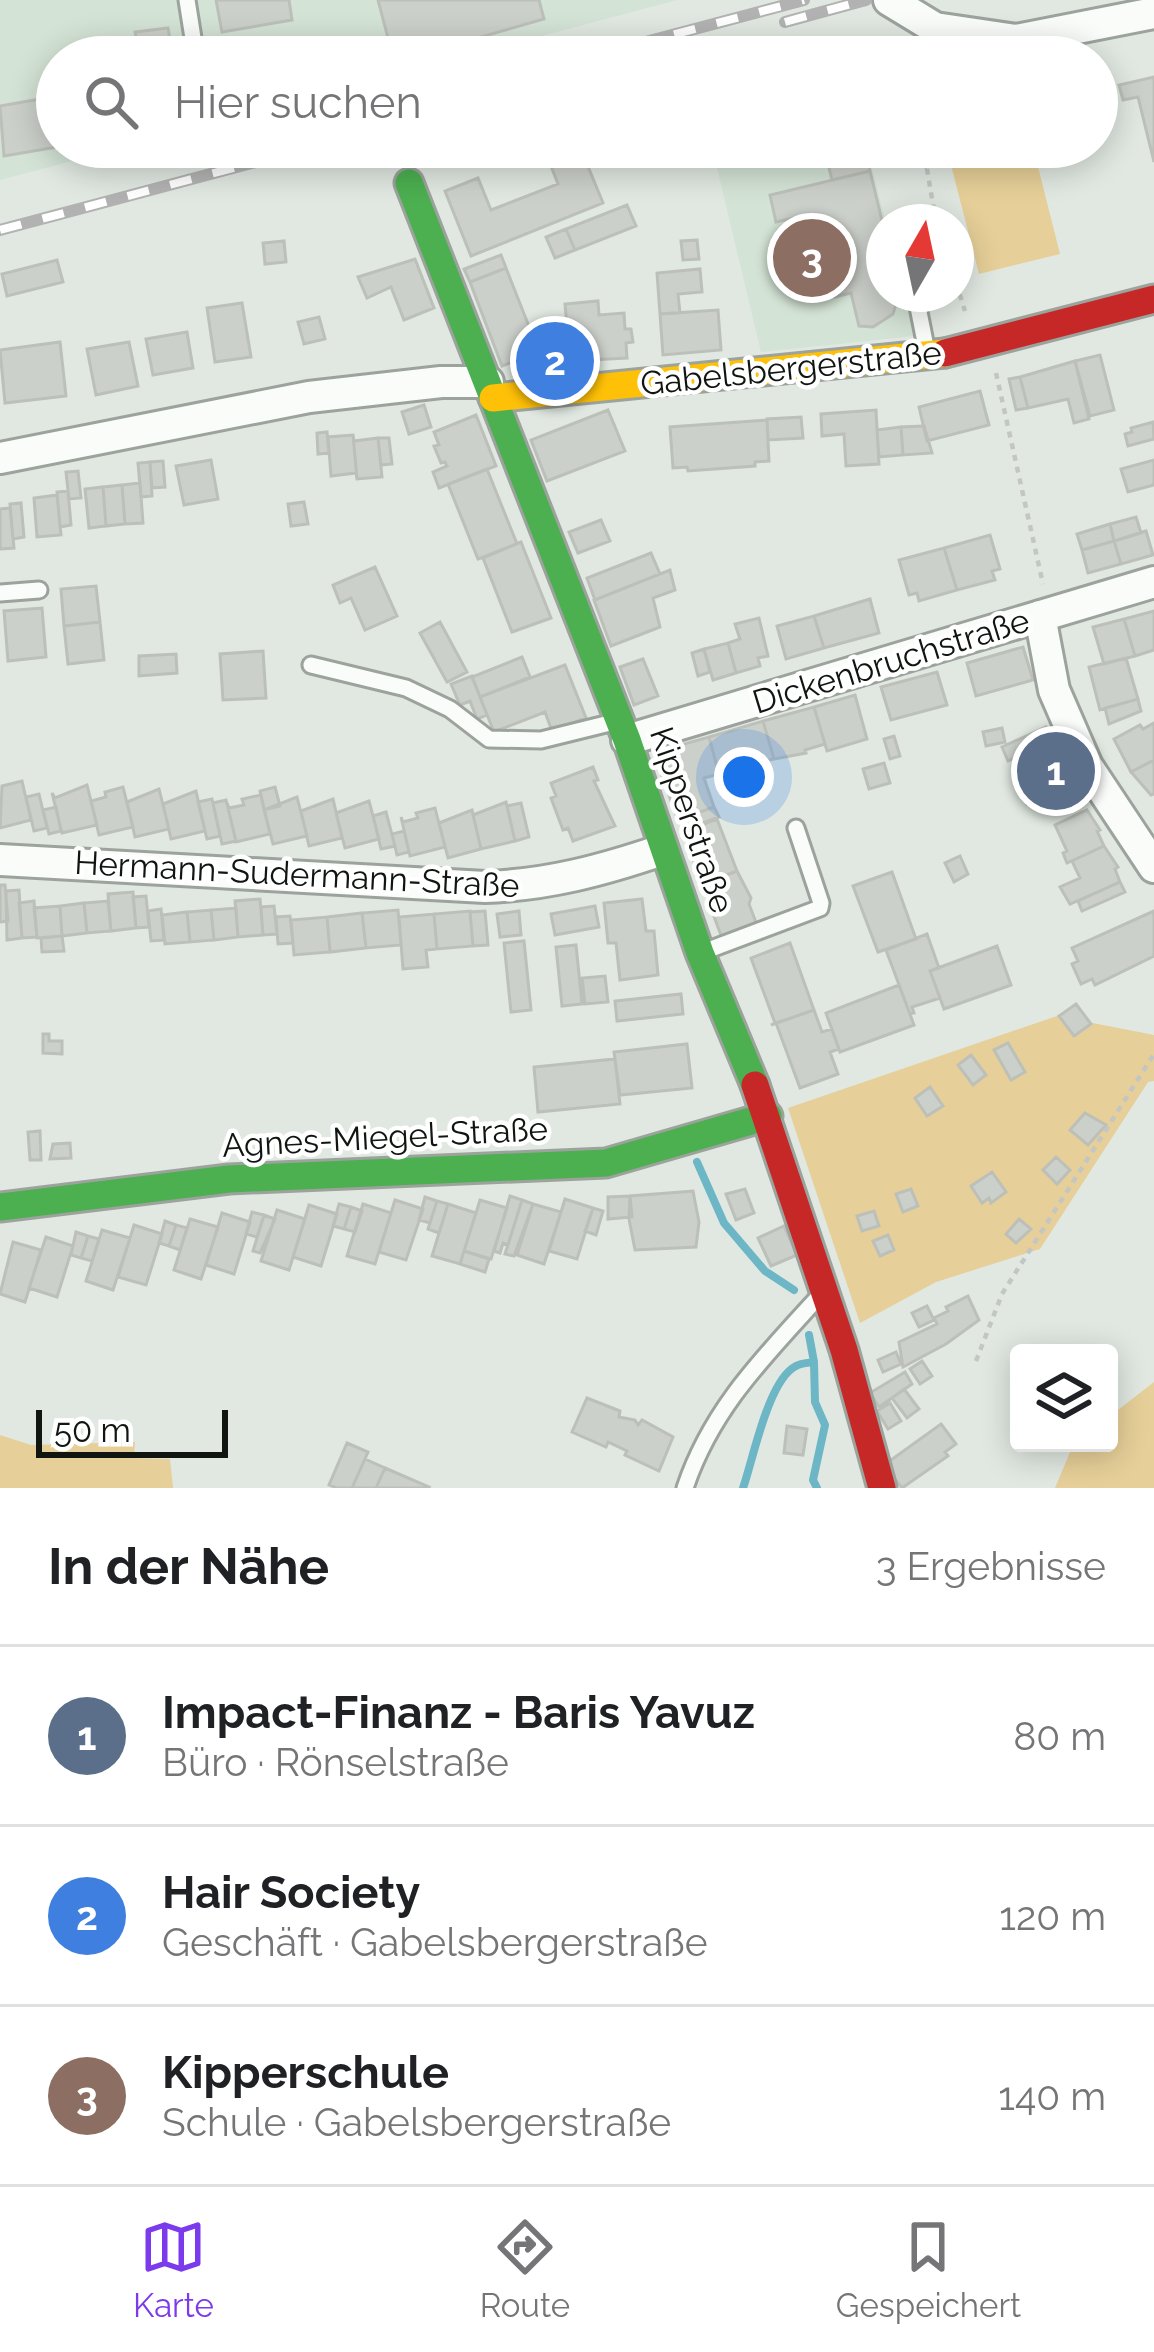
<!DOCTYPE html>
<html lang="de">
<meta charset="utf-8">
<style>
body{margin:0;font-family:Raleway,sans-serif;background:#f2f2f2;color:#202124}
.controls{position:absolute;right:36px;bottom:36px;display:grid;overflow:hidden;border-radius:12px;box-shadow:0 6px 30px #0003}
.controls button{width:108px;height:108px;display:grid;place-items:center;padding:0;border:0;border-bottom:3px solid #e0e0e0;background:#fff;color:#202124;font:60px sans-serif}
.compass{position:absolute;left:866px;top:204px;width:108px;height:108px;border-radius:50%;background:#fff;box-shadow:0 6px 30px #0003;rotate:9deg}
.scale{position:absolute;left:36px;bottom:30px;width:192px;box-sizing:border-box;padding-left:12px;border:6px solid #101511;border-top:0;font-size:33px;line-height:42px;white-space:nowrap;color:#101511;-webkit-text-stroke:9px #fff;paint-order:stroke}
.you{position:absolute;left:744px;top:777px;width:42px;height:42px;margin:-30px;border:9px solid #fff;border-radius:50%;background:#1a73e8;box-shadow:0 0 0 18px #1a73e833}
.badge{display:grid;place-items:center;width:78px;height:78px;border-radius:50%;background:#7c3aed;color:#fff;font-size:39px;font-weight:700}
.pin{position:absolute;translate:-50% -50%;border:6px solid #fff;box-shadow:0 3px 12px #0006}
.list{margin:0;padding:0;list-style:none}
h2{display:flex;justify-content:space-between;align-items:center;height:156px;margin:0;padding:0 48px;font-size:51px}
h2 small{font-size:39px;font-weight:400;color:#757577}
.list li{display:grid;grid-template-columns:78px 1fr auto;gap:36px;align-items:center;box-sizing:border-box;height:180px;padding:0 48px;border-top:3px solid #e0e0e0}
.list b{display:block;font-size:45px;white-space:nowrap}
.list p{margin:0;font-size:39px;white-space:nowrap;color:#757577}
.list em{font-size:39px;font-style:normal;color:#757577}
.icon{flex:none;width:66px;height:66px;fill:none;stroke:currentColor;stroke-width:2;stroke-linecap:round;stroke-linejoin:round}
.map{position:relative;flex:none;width:1154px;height:1488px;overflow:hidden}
.search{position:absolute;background:#fff;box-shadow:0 6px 30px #0003;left:36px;right:36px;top:36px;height:132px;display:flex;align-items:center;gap:30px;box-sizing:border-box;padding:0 42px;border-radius:66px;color:#757577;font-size:45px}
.sheet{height:696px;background:#fff}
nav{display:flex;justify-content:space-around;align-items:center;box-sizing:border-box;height:168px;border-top:3px solid #e0e0e0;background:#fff;font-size:33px;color:#757577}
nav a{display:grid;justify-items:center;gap:6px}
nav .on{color:#7c3aed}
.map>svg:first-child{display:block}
</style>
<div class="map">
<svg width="1154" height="1488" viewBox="0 0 1154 1488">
<rect width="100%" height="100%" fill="#e0e8e1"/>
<path fill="#d3e3d5" d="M0,0H677L463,57H57V147H125L0,180Z
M712,147H866L886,222L884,294H904L915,336L761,352Z"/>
<path fill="#e6cf98" d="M1006,147H1033L1060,254L979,274L950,161Z
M1057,1016L1154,1035V1081L1148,1082L1040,1249L936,1282L860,1323L788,1108Z
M1154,1382V1488H1055L1073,1445L1109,1443V1417Z
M0,1435L31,1445L135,1442L134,1458L170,1459L173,1488H0Z"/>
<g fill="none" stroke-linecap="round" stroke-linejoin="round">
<path stroke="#6cb6c6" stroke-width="8" d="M697,1162L724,1223L765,1271L794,1290
M809,1335L814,1362L815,1402L825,1425L813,1480L817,1488
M743,1488C753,1460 768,1380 796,1366C801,1363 808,1363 814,1362"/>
</g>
<path fill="#ccd0ca" stroke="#bcc0b9" stroke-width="3" d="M216,0H289L292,20L222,32Z
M378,0H539L544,19L411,57H393Z
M168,28L173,57H134L133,53L139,52L135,32Z
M1154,77V162L1138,97L1123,100L1119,85Z
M57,96V147L4,156L0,106Z
M556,147H580L603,203L471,256L445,191L478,178L491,210L558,184L545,151Z
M824,147H864L870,171L832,180Z
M870,171L884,229V294H899L893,314L873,327L859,326L851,293L835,297L830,276L853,270L845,237L822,243L818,224L805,227L802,216L776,222L770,195Z
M627,205L636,226L575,250L566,229Z
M566,229L575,250L555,258L546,237Z
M697,240L699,259L683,260L681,241Z
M284,241L286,262L265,264L263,243Z
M501,255L506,268L470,282L464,269Z
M415,259L434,308L404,320L391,287L367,298L358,277Z
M57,260L63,282L7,296L2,274Z
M506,268L539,352L502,366L470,282Z
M700,269L702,292L678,294L680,313L660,314L657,273Z
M598,301L599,315L624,313L625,329H631L633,342L626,343L627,358L570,361L565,304Z
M242,303L251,357L215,362L207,308Z
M718,310L721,350L663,355L660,314Z
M319,317L325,339L304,344L298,322Z
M187,332L193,368L153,375L146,339Z
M568,336L570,361L529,365L526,357L539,352L534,338Z
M60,342L66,396L5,403L0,350Z
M129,342L138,386L96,395L87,349Z
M1100,355L1114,410L1090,416L1075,361Z
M1075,361L1089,419L1074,423L1068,399L1028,408L1020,377Z
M1020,377L1028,408L1016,410L1009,379Z
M980,391L989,425L927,441L919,407Z
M424,405L431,427L409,434L402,412Z
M608,410L625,451L547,481L531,440Z
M876,410L879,464L846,466L844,434L822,436L821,414Z
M476,415L496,466L439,488L433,472L447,466L445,462L441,463L434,446L439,445L434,432Z
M801,417L803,438L768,440L767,419Z
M767,420L769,461L755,462V466L688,471L687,467L673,468L670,427Z
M1153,422L1154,439L1128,446L1125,434L1132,432L1131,428Z
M924,426L932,453L903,455L901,427Z
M901,427L903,455L879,457L877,430Z
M327,432L329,453L318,454L317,433Z
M353,435L354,441L378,438L382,477L357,479Z
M353,435L357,479L356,473L331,476L328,437Z
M378,438H389L392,464L381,465Z
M211,460L218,499L184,505L176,466Z
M1154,460V485L1128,492L1121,469Z
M163,461L165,487L152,488L150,462Z
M150,462L152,496L141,497L138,463Z
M487,469L517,544L478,559L448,484Z
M78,471L81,498L69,499L66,472Z
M140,483L143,523L125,524L122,485Z
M122,485L125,524L106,526L103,487Z
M103,487L106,526L89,528L85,489Z
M68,491L71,525L60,527L57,492Z
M57,495L61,535L37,537L34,498Z
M304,502L308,524L291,526L288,504Z
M21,503L24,537L13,539L10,504Z
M10,508L14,548L0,549V509Z
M1136,517L1141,533L1114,541L1110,524Z
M601,520L610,541L578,553L569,532Z
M1110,524L1114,541L1082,550L1077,534Z
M1146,531L1153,555L1121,564L1114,541Z
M990,535L1000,569L992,571L995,580L957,590L944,548Z
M1114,541L1121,564L1088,573L1082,550Z
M521,542L551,618L512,632L483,558Z
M944,548L957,590L919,601L917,593L909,595L899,560Z
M651,553L660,574L595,600L587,578Z
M375,567L397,616L365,630L351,598L340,603L333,585Z
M670,570L675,590L653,598L660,627L611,646L594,600Z
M96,586L100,622L64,626L61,589Z
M870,599L879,633L824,648L814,616Z
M42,608L46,657L8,661L4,611Z
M1154,611V650L1135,656L1124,619Z
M814,616L824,648L786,659L777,626Z
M759,618L768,656L758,658L760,666L736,673L728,643L740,639L735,624Z
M1124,619L1135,656L1104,664L1093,627Z
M100,622L104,660L68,664L64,626Z
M440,622L467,672L447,682L420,633Z
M728,643L736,673L713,680L704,649Z
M1023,647L1033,680L976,696L967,663Z
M704,649L710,672L698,676L692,653Z
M263,651L266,698L223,700L220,654Z
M176,654L177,673L139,676V656Z
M522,657L530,677L480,697L472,677Z
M1126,658L1138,699L1100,710L1089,667Z
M643,659L658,696L634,705L620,667Z
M565,665L586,718L552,731L545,712L494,732L480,697Z
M937,672L947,705L891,720L881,687Z
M472,676L487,715L477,719L470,701L460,705L451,684Z
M855,695L867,739L827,751L814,707Z
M1138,699L1141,711L1109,724L1105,708Z
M814,707L825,744L805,750L806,753L774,759L763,721Z
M763,721L774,759L765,761L766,765L719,774L709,737Z
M1154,723V760L1131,772L1114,739L1140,725L1143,729Z
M1046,727L1059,755L1020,773L1014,758L1008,761L1002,747Z
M1002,728L1005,742L986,746L983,732Z
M894,736L900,756L890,759L884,739Z
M709,737L719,774L704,778L714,807L678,820L656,759L659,751Z
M1059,755L1072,784L1027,804L1022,791L1027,788L1020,773Z
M1154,760V794L1151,795L1131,772Z
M884,763L890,783L869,789L863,769Z
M593,767L598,780L594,781L615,826L573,841L568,828L563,830L551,798L556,796L551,783Z
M22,781L31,820L0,828L2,786Z
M87,785L97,825L62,833L52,793L55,798Z
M123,787L133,827L99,835L91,801L106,797L105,792Z
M275,787L280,806L264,810L260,791Z
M159,789L169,829L135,837L127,802Z
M196,791L205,831L171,839L163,804Z
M39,794L47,828L34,831L26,797Z
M261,795L270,834L236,842L227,803L229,808L244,805L242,799Z
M297,797L307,836L273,844L264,810Z
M212,799L220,836L207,839L198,802Z
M333,799L342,838L309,846L301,811Z
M226,800L236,841L222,844L213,803Z
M369,801L379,839L345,848L336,813Z
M506,802L515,841L481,849L473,815Z
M521,803L529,837L515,841L507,806Z
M56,807L61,831L49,834L43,810Z
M714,807L719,817L698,825L694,814Z
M435,808L445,847L410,856L401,817L403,822L418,818L416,813Z
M472,810L481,849L448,858L439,823Z
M1087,810L1100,830L1097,831L1104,846L1067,863L1063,853L1067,851L1055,825Z
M386,812L395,846L381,849L373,816Z
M717,819L737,871L702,884L683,832Z
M404,831L409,852L397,855L392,834Z
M1104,846L1118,867L1115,869L1120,882L1070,904L1060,887L1080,878L1072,861Z
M960,856L968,874L954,882L945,863Z
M737,871L751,898L749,904L757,925L722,938L702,884Z
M892,872L916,939L878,952L853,886Z
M1120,882L1125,892L1082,911L1078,901Z
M0,885H5L8,921L0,922Z
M19,890L22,938L7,940L6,891Z
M133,892L136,928L111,931L108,894Z
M146,896L149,927L136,928L133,897Z
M260,899L263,935L238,937L235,901Z
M642,899L646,931H654L658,975L620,980L616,943H608L604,903Z
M34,901L37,937L22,938L19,903Z
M108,901L111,931L87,933L84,903Z
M84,903L87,933L62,936L60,906Z
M60,906L62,936L37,938L34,908Z
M274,906L277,934L263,935L261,907Z
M595,906L599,927L555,935L551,914Z
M236,908L238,937L214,940L211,910Z
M161,909L164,940L151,941L148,911Z
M211,910L214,940L190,942L187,912Z
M398,910L401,945L366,948L362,913Z
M470,911L473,946L437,949L434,914Z
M485,911L488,945L473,946L470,912Z
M519,911L521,935L500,937L497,914Z
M1154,911V956L1095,985L1092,979L1081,984L1072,964L1078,961L1072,948Z
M187,912L190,942L165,944L162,915Z
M362,913L366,948L330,952L327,917Z
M434,914L437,949L426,950L428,967L403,969L399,917Z
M290,916L293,943L278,944L276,917Z
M327,917L330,952L294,955L291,920Z
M927,934L939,968L930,971L940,998L912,1007L914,1013L910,1014L886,950Z
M62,936L64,951L42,952L41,938Z
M524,941L531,1010L511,1012L504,943Z
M790,943L814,1010L771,1025L775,1023L751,958Z
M576,945L582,1004L562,1006L556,947Z
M997,946L1011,985L944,1009L930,971Z
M605,976L608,1002L585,1004L582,978Z
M899,985L914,1025L840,1052L826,1013Z
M681,994L683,1014L617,1021L615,1001Z
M1076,1004L1091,1024L1074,1036L1059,1016Z
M814,1010L822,1032L832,1029L839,1049L830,1052L838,1074L800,1088L776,1023Z
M43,1034H49V1041H62V1054L43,1053Z
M1008,1043L1025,1072L1011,1080L994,1050Z
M687,1044L692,1088L620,1095L614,1052Z
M971,1055L986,1075L973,1085L958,1065Z
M615,1059L620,1104L538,1112L534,1067Z
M930,1087L943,1106L927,1116L915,1098Z
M1085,1113L1106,1125L1088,1145L1070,1130Z
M40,1131L41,1160H30L28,1132Z
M70,1143L71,1158L50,1159L53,1144Z
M1056,1157L1070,1170L1057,1184L1043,1170Z
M992,1172L1006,1192L991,1203L989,1198L982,1203L971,1186Z
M745,1189L754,1213L736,1220L726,1194Z
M911,1189L918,1206L903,1212L896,1194Z
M693,1191L699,1222L696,1247L635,1250L629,1219L630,1196Z
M510,1196L522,1200L508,1245L503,1243L500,1253L494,1251Z
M630,1196L632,1217L608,1219V1197Z
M425,1197L437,1201L430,1223L419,1220Z
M565,1199L593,1208L577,1259L549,1251Z
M395,1200L423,1209L406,1260L379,1252Z
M480,1200L507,1208L491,1259L464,1251Z
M522,1200L533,1204L514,1256L505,1254Z
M437,1201L448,1204L439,1233L428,1229Z
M339,1204L351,1207L344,1229L333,1226Z
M363,1204L391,1213L375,1264L347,1256Z
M448,1204L476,1213L460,1264L432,1256Z
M533,1204L561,1212L544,1264L517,1255Z
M309,1205L337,1214L321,1266L293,1257Z
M351,1207L362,1211L355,1232L344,1229Z
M593,1208L603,1211L596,1235L585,1231Z
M277,1210L305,1219L289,1270L261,1261Z
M874,1211L879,1226L862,1231L857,1216Z
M252,1212L264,1215L257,1237L246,1234Z
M222,1213L250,1222L234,1274L206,1265Z
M264,1215L275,1219L260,1253L253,1251Z
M190,1219L218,1227L201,1279L174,1270Z
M1019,1219L1031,1229L1016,1243L1006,1234Z
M165,1221L176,1225L169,1246L159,1243Z
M134,1225L162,1234L146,1285L118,1277Z
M176,1225L187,1228L180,1250L169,1246Z
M784,1226L797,1255L771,1266L758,1238Z
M102,1230L130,1238L113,1290L86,1281Z
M76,1232L88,1236L81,1258L71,1255Z
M888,1235L894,1250L880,1256L873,1241Z
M88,1236L99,1239L92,1261L81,1258Z
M46,1237L73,1246L57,1297L29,1288Z
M13,1242L41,1250L25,1302L0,1294Z
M464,1251L489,1259L485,1272L460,1264Z
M968,1296L979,1320L946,1344L903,1367L899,1342L937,1324L934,1318L948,1311L946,1307Z
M927,1306L934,1320L919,1327L912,1313Z
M896,1352L901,1364L883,1372L878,1360Z
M922,1361L932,1376L920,1384L910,1369Z
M905,1372L912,1384L879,1407L870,1393Z
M904,1389L919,1409L907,1418L892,1398Z
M587,1398L620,1411L619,1417L635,1420L638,1425L642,1420L673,1437L659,1471L625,1455L627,1451L608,1442L606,1447L572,1432Z
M890,1403L901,1421L888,1429L877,1411Z
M941,1424L956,1444L945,1452L948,1456L902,1488L884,1465Z
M787,1426L807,1429L803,1455L784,1453Z
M347,1443L368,1452L352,1488H337L329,1485Z
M365,1459L385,1468L376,1488H352Z
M385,1468L429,1487L428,1488H376Z"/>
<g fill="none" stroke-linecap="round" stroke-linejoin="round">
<defs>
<path id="lane" d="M187,0L196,57
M916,297L927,352
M0,593L39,590
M311,665L406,688L450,709L489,739L541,740L618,721
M703,952L820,908L821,903L796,828
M685,1488C712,1407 766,1355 822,1293"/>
<path id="street" d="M889,0L935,28L1016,40L1154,13
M0,458L309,397L441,382H488
M1040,616L1054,690L1087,766L1154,867
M627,740L1154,582
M0,860L485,887C548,885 603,870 662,850"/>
<path id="fast" d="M409,183L627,740L700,953L755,1085
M0,1207L229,1179L606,1163L768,1116"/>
<path id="slow" d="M493,398L945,353"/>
<path id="jam" d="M945,353L1154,299
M755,1085L844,1350L882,1488"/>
</defs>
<use href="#lane" stroke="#9ca39d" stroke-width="21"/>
<use href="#street" stroke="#9ca39d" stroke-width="36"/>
<use href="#fast" stroke="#9ca39d" stroke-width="33"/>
<use href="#slow" stroke="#9ca39d" stroke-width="33"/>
<use href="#jam" stroke="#9ca39d" stroke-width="33"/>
<path stroke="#c3c6c3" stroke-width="4.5" stroke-dasharray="6 6" stroke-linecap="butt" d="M936,222L927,169L963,147
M956,283L965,311
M996,373L1043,584
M976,1361L1002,1294L1154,1054"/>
<use href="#lane" stroke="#fafcfa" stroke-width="15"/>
<use href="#street" stroke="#fafcfa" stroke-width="30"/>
<use href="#fast" stroke="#4caf50" stroke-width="27"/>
<use href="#slow" stroke="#ffc107" stroke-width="27"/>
<use href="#jam" stroke="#c62828" stroke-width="27"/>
<defs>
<path id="rail" d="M785,22L866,0
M589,57L804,0
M0,230L312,147"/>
</defs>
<use href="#rail" stroke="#b1b2b1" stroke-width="12"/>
<use href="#rail" stroke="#fff" stroke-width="8" stroke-dasharray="22" stroke-linecap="butt"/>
</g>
<g text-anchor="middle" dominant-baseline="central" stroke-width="9" stroke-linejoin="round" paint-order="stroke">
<g font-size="33" fill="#101511" stroke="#fff">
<text transform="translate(791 368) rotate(-6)">Gabelsbergerstraße</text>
<text transform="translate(891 661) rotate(-17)">Dickenbruchstraße</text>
<text transform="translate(692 820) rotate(71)">Kipperstraße</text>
<text transform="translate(297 874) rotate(3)">Hermann-Sudermann-Straße</text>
<text transform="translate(385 1137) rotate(-3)">Agnes-Miegel-Straße</text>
</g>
</g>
</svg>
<div class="controls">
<button><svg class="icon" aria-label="layers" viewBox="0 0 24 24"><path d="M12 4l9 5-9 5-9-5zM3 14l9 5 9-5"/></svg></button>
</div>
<svg class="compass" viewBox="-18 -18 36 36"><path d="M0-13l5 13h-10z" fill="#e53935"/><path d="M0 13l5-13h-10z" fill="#757577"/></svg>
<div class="scale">50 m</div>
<div class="you"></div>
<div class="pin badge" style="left:1056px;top:771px;background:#5c6f8a">1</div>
<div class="pin badge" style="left:555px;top:361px;background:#3f7fe0">2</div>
<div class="pin badge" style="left:812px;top:258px;background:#8d6e63">3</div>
<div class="search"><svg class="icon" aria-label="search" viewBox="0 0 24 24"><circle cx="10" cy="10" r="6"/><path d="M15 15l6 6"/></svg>Hier suchen</div>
</div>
<section class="sheet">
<h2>In der Nähe<small>3 Ergebnisse</small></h2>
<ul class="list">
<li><span class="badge" style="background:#5c6f8a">1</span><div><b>Impact-Finanz - Baris Yavuz</b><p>Büro · Rönselstraße</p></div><em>80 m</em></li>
<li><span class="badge" style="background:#3f7fe0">2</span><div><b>Hair Society</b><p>Geschäft · Gabelsbergerstraße</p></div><em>120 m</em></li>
<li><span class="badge" style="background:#8d6e63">3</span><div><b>Kipperschule</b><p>Schule · Gabelsbergerstraße</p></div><em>140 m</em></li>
</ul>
</section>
<nav>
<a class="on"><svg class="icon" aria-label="map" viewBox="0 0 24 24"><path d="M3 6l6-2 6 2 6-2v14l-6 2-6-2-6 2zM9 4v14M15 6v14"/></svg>Karte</a>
<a><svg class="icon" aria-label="directions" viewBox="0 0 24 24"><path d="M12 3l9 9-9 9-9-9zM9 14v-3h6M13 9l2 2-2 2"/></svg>Route</a>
<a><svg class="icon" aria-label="saved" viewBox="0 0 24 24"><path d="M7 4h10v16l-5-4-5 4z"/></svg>Gespeichert</a>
</nav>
